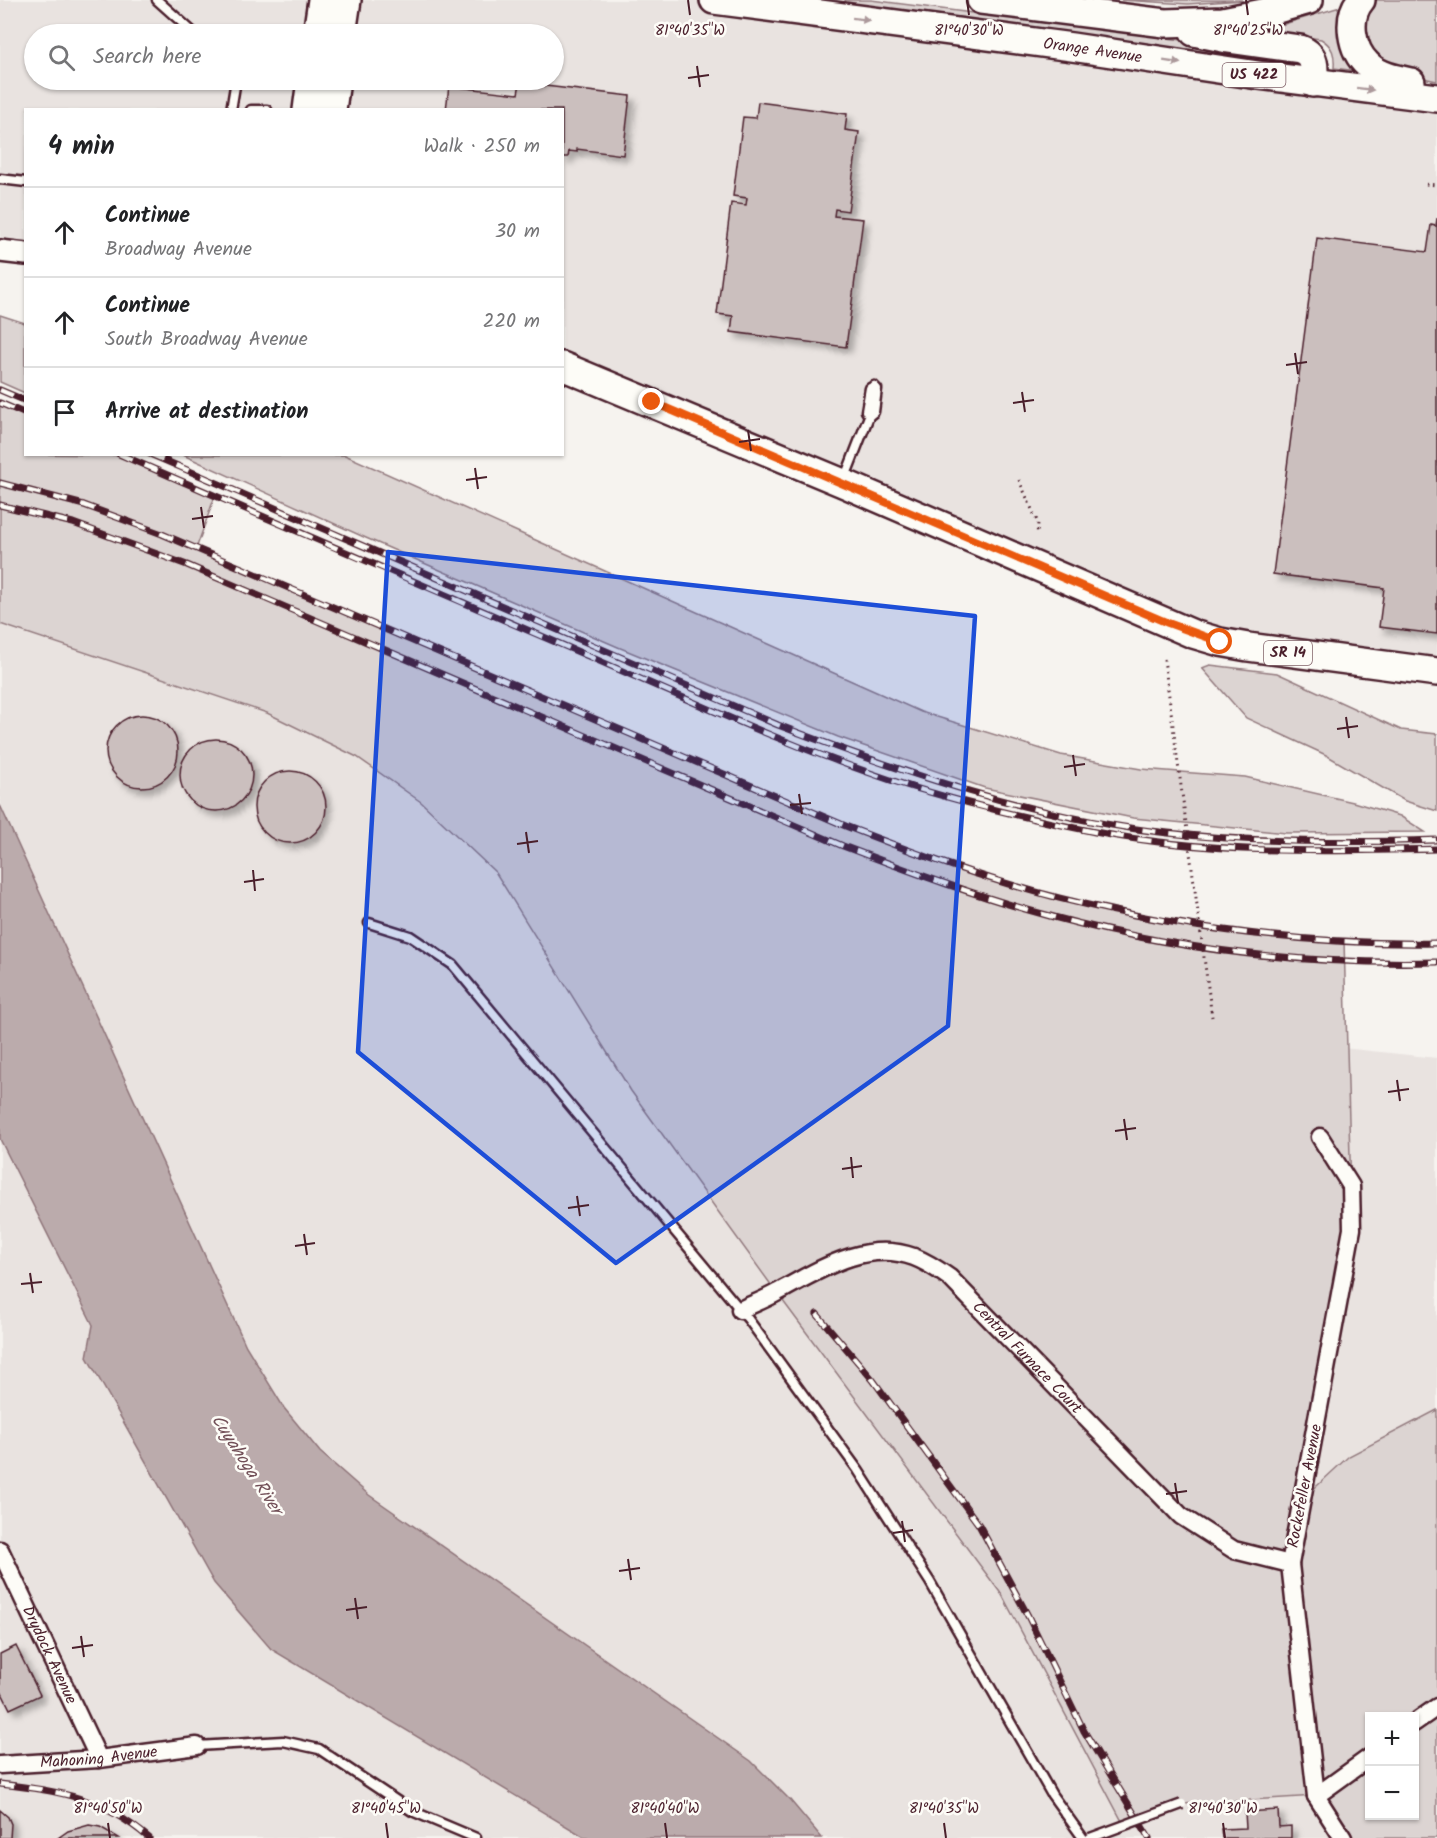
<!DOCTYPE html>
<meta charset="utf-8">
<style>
body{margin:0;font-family:Kalam,sans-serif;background:#f2f2f2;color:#202124}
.controls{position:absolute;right:18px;bottom:18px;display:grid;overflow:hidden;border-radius:0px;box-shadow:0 2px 4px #0004}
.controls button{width:54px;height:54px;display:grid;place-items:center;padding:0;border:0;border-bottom:2px solid #e0e0e0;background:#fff;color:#202124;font:30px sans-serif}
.stop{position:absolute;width:18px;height:18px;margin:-14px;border:4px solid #ea580c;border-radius:50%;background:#fff}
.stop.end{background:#ea580c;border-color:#fff;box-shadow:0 2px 6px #0008}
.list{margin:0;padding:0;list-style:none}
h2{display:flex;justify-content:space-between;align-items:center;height:78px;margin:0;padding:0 24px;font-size:26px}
h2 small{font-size:20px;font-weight:400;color:#757577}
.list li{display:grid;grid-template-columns:39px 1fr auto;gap:18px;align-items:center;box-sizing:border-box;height:90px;padding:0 24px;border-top:2px solid #e0e0e0}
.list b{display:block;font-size:22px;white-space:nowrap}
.list p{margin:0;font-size:20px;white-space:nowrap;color:#757577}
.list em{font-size:20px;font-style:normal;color:#757577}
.icon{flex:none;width:33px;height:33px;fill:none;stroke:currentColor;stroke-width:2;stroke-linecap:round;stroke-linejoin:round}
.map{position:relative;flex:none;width:1437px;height:1838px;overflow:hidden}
.search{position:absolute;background:#fff;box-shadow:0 2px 4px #0004;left:24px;top:24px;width:540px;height:66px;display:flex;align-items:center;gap:15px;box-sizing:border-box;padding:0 21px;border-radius:33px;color:#757577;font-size:22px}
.panel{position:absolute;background:#fff;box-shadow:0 2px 4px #0004;left:24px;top:108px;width:540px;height:348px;border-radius:0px}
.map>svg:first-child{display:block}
</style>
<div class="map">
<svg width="1437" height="1838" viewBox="0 0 1437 1838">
<defs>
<filter id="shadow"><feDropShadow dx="5.5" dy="5.5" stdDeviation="3" flood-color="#0004"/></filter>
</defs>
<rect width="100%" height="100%" fill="#f6f3ef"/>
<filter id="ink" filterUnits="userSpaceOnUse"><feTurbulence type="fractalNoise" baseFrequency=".0167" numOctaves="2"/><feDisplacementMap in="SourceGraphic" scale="12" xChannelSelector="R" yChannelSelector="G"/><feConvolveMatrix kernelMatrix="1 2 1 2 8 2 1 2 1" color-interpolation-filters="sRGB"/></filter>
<g filter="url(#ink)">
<path fill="#e9e3e0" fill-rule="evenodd" d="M0,0H714L1437,98V672L1248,647L563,366L562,110H26L25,254L0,251ZM34,34H554V80H34Z
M0,624L267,713L357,757L421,802L496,873L631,1091L1012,1013L1437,1058V1838H0ZM1370,1716H1414V1816H1370Z"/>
<path fill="#dcd4d2" stroke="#937a7e" stroke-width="1.5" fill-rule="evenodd" d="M845,0H871L1291,54L1301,64L847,5Z
M1121,0H1243L1188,4Z
M1372,0H1437V81L1400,73L1383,65L1364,43V14Z
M1340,7H1344L1357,71L1334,68C1335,55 1333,46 1321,39L1272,33L1271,28Z
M0,315L25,323V393L0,382Z
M0,404L25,415L26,454L118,455L215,496L196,549L848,827C918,854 988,880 1060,898C1154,921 1248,935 1344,941L1352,1229L1303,1499L1349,1456L1437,1410V1838H1343L1316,1796L1182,1804L1124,1825L1002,1595L777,1293L631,1091L496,873L421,802L357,757L267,713L0,624ZM1370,1716H1414V1816H1370Z
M183,455H345L921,712L1061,755L1141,769L1245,777L1353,802L1400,816L1425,832L1286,833L1133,818L985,788L838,737L618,647L366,538Z
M1210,665L1277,673L1401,730L1437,734V811L1405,801L1326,755L1246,718L1202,668Z"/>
<path fill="#bbabac" stroke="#8e7378" stroke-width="1.5" d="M0,805L246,1346L284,1408L320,1452L369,1495L751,1761L790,1800L822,1838H586L271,1649L214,1583L87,1357L93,1325L0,1139Z"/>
<path fill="#cbbfbe" stroke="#4a1f2b" stroke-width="1.5" filter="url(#shadow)" d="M520,83L630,96L623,155L577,149V152L569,151L568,157H562V110H446L449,86L518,94Z
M758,102L847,114L845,130L859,132L848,211L835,209L834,216L863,219L846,347L731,332L733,316L717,314L731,203L746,205L747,198L733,196L743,117L756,118Z
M1437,218V634L1379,627L1384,588L1273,574L1317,238L1427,252L1431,225L1436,226Z
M106 751a36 36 0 1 1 72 0a36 36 0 1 1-72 0Z
M180 775a36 36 0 1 1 72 0a36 36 0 1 1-72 0Z
M254 807a36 36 0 1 1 72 0a36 36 0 1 1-72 0Z
M16,1646L40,1695L10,1709L0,1689V1654Z
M0,1810L8,1817L11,1824L10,1838H0Z
M1278,1810L1279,1827L1291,1826V1838H1222L1221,1829L1246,1828L1245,1812Z
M89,1825L100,1827L119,1838H58L68,1831Z"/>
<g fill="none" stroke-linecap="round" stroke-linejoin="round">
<defs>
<path id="service" d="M157,0L195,34
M231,110L236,80
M251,110H267
M0,179L26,182
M869,416L866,411L870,388L874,386
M844,480L869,416L874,412L877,389L874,386
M369,923L410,936L453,965L748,1319L858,1470L930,1582L1052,1795L1083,1838
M197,1746L283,1741L319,1749L412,1811L476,1838"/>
<g id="minor">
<path d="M1320,1137L1351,1186L1352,1229L1290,1564L1316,1796L1343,1838"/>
<path id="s1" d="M740,1310C753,1304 766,1299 778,1292C819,1270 866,1239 914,1257C927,1262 939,1270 950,1278L1181,1516L1234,1550L1290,1564"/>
<path id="s2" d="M0,1550L99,1759"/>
<path d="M1414,1723L1437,1707"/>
<path id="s3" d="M0,1765L99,1759L197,1746"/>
<path d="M1316,1796L1370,1757"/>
</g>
<path id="tertiary" d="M0,251L26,254"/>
<g id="primary">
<path id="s4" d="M714,0L1072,47L1258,75L1437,98"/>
<path d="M981,0L1165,23L1223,21L1263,13L1309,0"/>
<path d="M1361,0C1346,17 1351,50 1368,65C1379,76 1396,79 1411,82"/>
<path d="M1194,32L1228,39L1300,49C1316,55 1315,68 1313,83"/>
<path d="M317,34L322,0"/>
<path d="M342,34L347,0"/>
<path d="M307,110L311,80"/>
<path d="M332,110L336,80"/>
<path d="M562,366L843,483L1193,634L1220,642L1248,647L1437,672"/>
</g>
</defs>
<use href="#service" stroke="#4a1f2b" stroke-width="13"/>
<use href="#minor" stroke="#4a1f2b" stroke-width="21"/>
<use href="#tertiary" stroke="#4a1f2b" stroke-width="26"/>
<use href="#primary" stroke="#4a1f2b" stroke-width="32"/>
<path stroke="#4a1f2b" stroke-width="3" stroke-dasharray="1.5 4.5" stroke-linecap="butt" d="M1426,184L1437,185
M1019,480L1038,523L1037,535"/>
<use href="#service" stroke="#fdfcf7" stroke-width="8"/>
<use href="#minor" stroke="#fdfcf7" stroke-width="16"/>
<use href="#tertiary" stroke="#fdfcf7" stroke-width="21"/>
<use href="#primary" stroke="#fdfcf7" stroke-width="27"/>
<defs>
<path id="rail" d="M0,390L26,401
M0,403L26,414
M119,454C275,522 431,589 588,656C694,702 801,752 912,787C972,805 1034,820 1095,832C1208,854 1323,852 1437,849
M150,454L778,725C904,773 1034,818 1168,833C1258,843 1347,843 1437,840
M0,483L84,505L162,534L848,827C917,854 987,880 1059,898C1182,929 1310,945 1437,943
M0,505L73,523L187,565L843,846C911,872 979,897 1050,916C1175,950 1308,965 1437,962
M817,1314L873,1380L979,1525L1028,1616L1084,1731L1149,1838
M0,1784C60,1791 101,1797 149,1838"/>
</defs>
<use href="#rail" stroke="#4a1f2b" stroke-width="7"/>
<use href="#rail" stroke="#fdfcf7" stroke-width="4.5" stroke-dasharray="14" stroke-linecap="butt"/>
<defs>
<path id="service-bridge" d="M1090,1838L1182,1804"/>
</defs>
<use href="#service-bridge" stroke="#4a1f2b" stroke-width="13" stroke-linecap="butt"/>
<path stroke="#4a1f2b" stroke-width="3" stroke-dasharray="1.5 4.5" stroke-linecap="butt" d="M1164,659L1212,1017"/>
<use href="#service-bridge" stroke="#fdfcf7" stroke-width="8"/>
</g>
<defs><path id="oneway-solid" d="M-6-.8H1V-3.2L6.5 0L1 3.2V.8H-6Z" transform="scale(1.5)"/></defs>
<g fill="#ac999b">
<use href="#oneway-solid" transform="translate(861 19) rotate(7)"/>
<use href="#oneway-solid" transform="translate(1172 62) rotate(9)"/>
<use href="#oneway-solid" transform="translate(1365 89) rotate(7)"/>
</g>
</g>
<g fill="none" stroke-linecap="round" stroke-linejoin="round" filter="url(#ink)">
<path stroke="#ea580c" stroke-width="8" d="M652,402L1168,623L1220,642"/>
</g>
<path fill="#1d4ed8" fill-opacity="0.2" stroke="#1d4ed8" stroke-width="4.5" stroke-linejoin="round" d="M388,552L975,616L948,1026L616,1263L358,1052Z"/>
<path fill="none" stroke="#4a1f2b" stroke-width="2" d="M688,0L690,15M967,0L969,15M1246,0L1248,15M697,66L700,87M688,78L709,75M1295,353L1298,374M1286,365L1307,362M1022,392L1025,412M1013,403L1034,400M748,430L751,451M739,442L760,439M475,468L478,489M466,480L487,477M201,507L204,528M192,519L213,516M1346,717L1349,738M1337,729L1358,726M1073,755L1076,776M1064,767L1085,764M799,794L802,814M790,805L811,803M526,832L529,853M517,844L538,841M253,870L255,891M244,882L264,879M1397,1080L1400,1101M1388,1092L1409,1089M1124,1119L1127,1140M1115,1131L1136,1128M851,1157L853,1178M842,1169L862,1166M577,1196L580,1216M568,1208L589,1205M304,1234L307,1255M295,1246L315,1243M30,1273L33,1293M21,1284L42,1282M1175,1483L1178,1503M1166,1494L1187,1491M902,1521L905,1542M893,1533L913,1530M628,1559L631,1580M619,1571L640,1568M355,1598L358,1619M346,1610L367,1607M81,1636L84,1657M72,1648L93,1645M108,1823L110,1838M386,1823L388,1838M665,1823L667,1838M944,1823L946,1838M1223,1823L1225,1838"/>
<g text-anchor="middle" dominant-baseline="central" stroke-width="5" stroke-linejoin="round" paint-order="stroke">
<g fill="#fdfcf7" stroke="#806168" stroke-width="1.5">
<rect x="1222.5" y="63" width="63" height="24" rx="4.5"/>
<rect x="1264" y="641" width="48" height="24" rx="4.5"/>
</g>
<g font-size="15" font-weight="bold" fill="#4a1f2b">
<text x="1254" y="75">US 422</text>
<text x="1288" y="653">SR 14</text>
</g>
<g font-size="16" fill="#4a1f2b" stroke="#fdfcf7">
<text stroke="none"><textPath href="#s4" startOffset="382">Orange Avenue</textPath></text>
<text stroke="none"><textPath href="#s1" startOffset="340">Central Furnace Court</textPath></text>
<text transform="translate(1305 1486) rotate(-79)">Rockefeller Avenue</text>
<text stroke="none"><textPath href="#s2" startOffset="116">Drydock Avenue</textPath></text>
<text stroke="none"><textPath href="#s3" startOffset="99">Mahoning Avenue</textPath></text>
</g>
<g font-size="18" font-style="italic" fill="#725058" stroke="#fdfcf7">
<text transform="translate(246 1465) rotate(57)">Cuyahoga River</text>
</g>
</g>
<g font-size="15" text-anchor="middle" fill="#4a1f2b" stroke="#fdfcf7" stroke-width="5" stroke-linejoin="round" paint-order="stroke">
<text x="690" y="35">81°40'35"W</text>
<text x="969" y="35">81°40'30"W</text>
<text x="1248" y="35">81°40'25"W</text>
<text x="108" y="1813">81°40'50"W</text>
<text x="386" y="1813">81°40'45"W</text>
<text x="665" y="1813">81°40'40"W</text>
<text x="944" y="1813">81°40'35"W</text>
<text x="1223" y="1813">81°40'30"W</text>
</g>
</svg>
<div class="controls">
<button>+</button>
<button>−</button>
</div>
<div class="stop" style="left:1220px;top:642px"></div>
<div class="stop end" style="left:652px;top:402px"></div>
<div class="search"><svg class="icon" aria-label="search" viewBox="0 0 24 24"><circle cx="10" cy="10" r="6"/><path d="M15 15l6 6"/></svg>Search here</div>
<section class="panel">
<h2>4 min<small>Walk · 250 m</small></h2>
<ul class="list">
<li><svg class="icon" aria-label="ahead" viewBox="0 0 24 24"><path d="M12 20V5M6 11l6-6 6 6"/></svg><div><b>Continue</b><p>Broadway Avenue</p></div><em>30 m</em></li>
<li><svg class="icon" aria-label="ahead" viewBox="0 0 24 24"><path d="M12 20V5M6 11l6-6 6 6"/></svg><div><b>Continue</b><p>South Broadway Avenue</p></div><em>220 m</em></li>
<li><svg class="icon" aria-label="arrive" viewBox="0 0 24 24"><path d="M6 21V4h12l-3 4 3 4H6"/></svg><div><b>Arrive at destination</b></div></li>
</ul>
</section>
</div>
